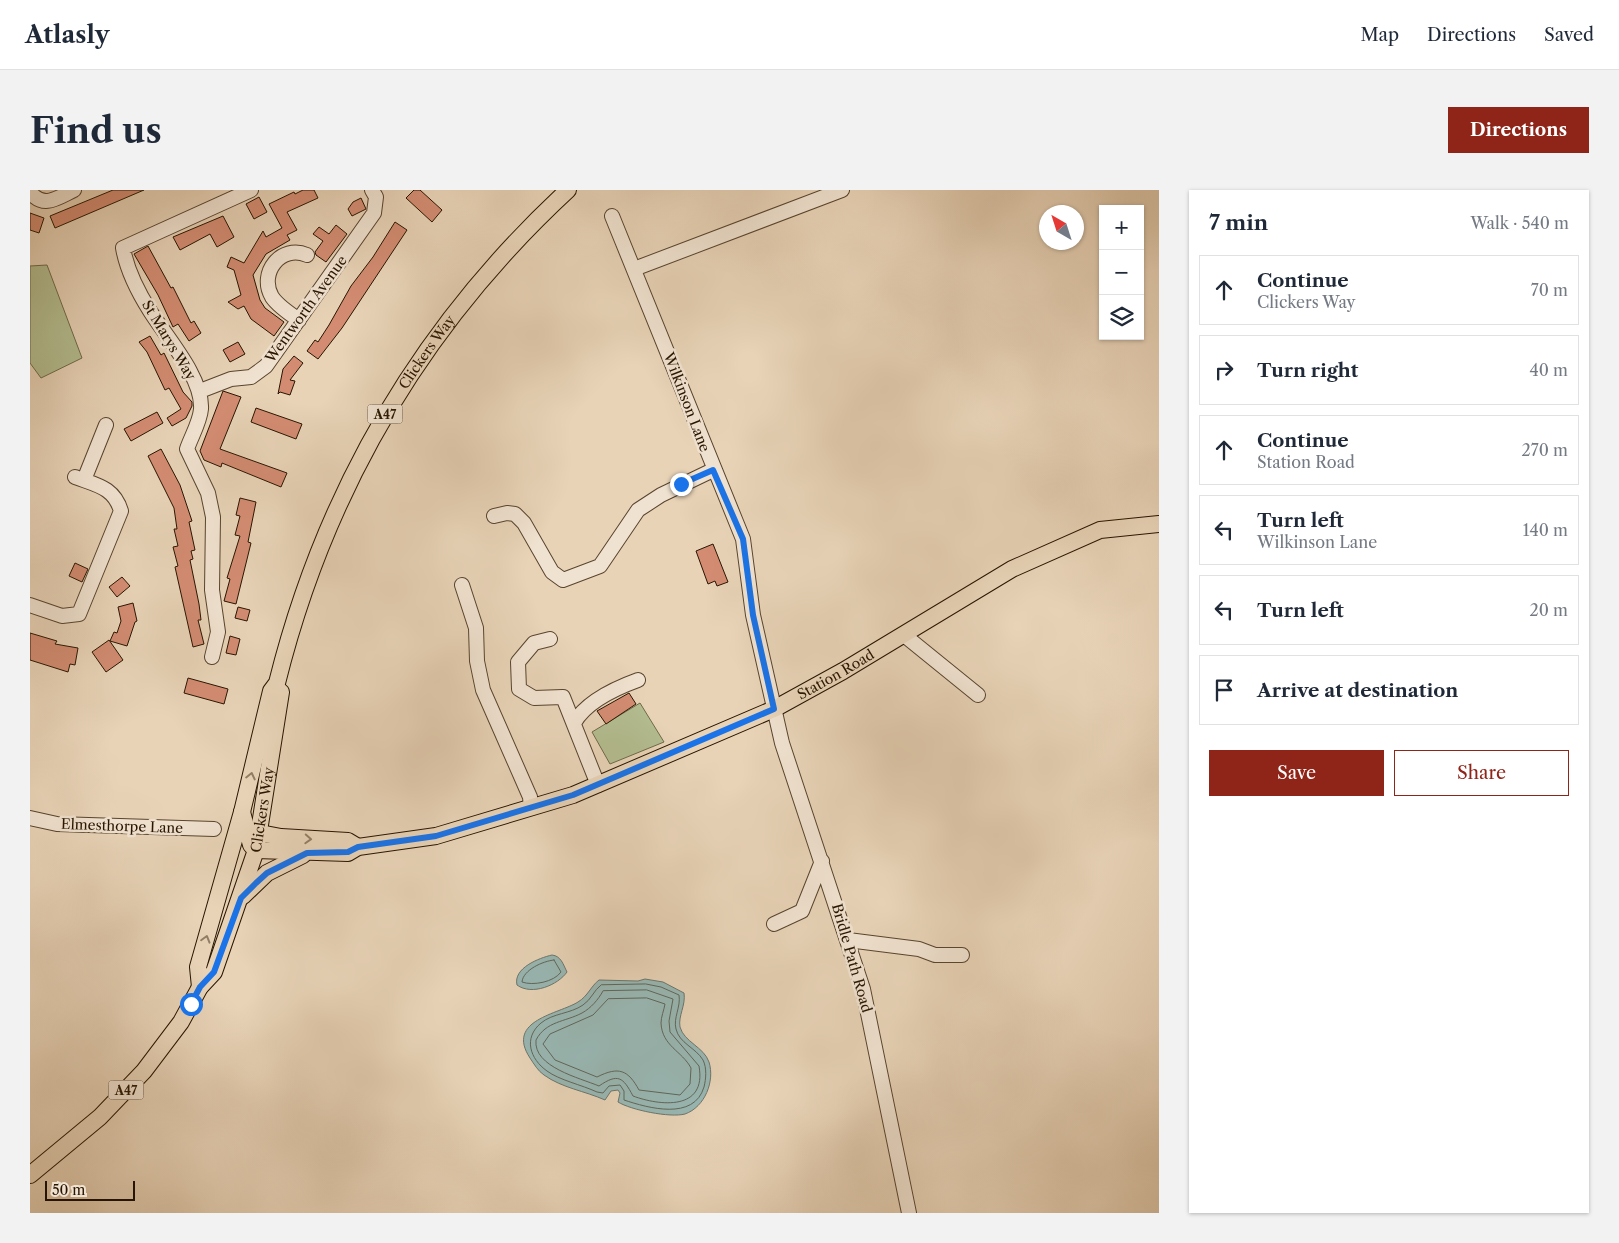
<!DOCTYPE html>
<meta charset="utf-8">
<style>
body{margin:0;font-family:"Libre Caslon Text",serif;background:#f2f2f3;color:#1f2937}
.controls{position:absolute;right:15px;top:15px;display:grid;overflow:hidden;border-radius:0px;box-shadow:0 1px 4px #0004}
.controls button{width:45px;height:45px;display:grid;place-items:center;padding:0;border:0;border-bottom:1px solid #e0e1e3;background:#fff;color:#1f2937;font:25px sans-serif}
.compass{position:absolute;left:1009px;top:15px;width:45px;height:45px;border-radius:50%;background:#fff;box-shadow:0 1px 4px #0004;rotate:321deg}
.scale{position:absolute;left:15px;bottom:12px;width:90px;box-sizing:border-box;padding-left:5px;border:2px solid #281501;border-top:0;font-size:14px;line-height:18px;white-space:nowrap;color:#281501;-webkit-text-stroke:4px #f0e2d0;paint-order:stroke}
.stop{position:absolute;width:15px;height:15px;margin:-11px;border:4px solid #1a73e8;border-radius:50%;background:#fff}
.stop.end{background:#1a73e8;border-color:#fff;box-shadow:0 1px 5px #0008}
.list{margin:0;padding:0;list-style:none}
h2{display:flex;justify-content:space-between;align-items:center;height:65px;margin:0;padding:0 20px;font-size:21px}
h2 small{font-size:16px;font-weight:400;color:#747a83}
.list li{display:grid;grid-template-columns:32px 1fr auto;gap:15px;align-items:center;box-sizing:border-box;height:70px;margin:0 10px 10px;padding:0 10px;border:1px solid #e0e1e3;border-radius:0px}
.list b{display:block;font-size:19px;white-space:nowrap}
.list p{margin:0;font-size:16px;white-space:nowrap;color:#747a83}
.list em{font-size:16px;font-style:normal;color:#747a83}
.actions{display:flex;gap:10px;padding:15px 20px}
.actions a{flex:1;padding:11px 0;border:1px solid #8f2418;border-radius:0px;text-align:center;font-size:18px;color:#8f2418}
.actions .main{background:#8f2418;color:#fff}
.icon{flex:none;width:28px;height:28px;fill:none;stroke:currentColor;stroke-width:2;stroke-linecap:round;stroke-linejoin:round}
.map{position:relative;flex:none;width:1129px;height:1023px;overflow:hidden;border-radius:0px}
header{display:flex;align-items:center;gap:30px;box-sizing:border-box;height:70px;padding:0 25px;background:#fff;border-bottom:1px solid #e0e1e3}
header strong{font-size:24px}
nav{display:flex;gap:28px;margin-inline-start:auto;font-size:18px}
.intro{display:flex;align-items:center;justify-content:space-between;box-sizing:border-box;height:120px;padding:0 30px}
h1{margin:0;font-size:35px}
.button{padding:12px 22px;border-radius:0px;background:#8f2418;color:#fff;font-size:18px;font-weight:700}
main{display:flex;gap:30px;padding:0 30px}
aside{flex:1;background:#fff;border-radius:0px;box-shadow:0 1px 4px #0004}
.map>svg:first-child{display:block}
</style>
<header>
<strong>Atlasly</strong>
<nav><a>Map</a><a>Directions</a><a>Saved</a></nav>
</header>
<div class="intro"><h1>Find us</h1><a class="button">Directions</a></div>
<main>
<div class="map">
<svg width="1129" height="1023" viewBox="0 0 1129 1023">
<rect width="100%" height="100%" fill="#e8d3b7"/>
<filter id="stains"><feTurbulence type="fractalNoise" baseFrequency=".004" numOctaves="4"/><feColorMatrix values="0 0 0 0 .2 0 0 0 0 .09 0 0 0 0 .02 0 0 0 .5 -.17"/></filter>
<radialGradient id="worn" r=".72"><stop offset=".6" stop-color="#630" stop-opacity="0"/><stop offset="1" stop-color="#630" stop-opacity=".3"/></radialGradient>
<path fill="#b3bd90" stroke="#6e6948" d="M17,75L52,168L11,188L0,173V76Z
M610,513L634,552L580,574L562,542Z"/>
<path fill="#98b7b3" stroke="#6b766c" d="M522,765C531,766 533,774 537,782C528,795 502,806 487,795C483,778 509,768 522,765Z
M615,789L633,792L654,803C656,815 648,826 650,837C654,852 674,857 679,872C685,891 675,917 655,924C640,928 601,920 588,912L590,903L588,900L581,901L575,910C555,901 532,898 514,885C508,881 504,874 500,868C475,830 529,824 548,812C558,806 561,796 569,790L608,791Z"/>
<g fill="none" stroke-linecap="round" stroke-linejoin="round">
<path stroke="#60665a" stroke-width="1" d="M524,770L531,782C524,792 503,796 492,792C493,780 513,771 524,770Z
M616,794L631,797L649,805C651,817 643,828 646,839C649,853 666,858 673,870C677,878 676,889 674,897C664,931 618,918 594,910V901L590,895L579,896L573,903L567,902C552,895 529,890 517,881C500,869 493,848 511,833C523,823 540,824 553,815C561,810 564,800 571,795Z
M617,800L643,809L639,831L640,842L669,876C677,921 630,916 603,906C593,887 588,883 569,896C550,888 503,877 506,850C516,831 535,832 552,823C561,818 568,810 573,801Z
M617,808L635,814C634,820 631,827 631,833C632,856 652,861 661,878L660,894L650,905L609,900C598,880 589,876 567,887L525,870L513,854L520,844L563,825L578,809Z"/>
</g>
<path fill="#d38c72" stroke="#281501" d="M83,0H114L25,38L20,26Z
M273,0H284L288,8L257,22L267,40L257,45L260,50L236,64L223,85L230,110L235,118L254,132L244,146L221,129L214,116L208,119L198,112L211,105L204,80L197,77L201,67L214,73L233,41L236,47L252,38L239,14L264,2L265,4Z
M384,0H390L412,20L402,32L376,8Z
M229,7L237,22L224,29L216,14Z
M331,8L336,19L322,26L318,19L323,12Z
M0,23L14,28L9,43L0,40Z
M193,26L204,47L187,57L180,44L150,60L143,47Z
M365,32L377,40L312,138L288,169L277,161L285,150L288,152L299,135L321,96L343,67Z
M306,35L317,44L296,72L286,65L285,62L293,51L283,44L289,37L299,44Z
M118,56L141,98L143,97L161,133L164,131L171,143L159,151L148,134L143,137L128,105L104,64Z
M120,146L131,165L134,163L153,202L162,212V216L156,228L142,236L137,228L151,219L139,198L135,200L117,162L109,152Z
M208,152L215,164L200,172L193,160Z
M264,166L273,173L260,190L265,191L260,205L250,202L248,204L253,179Z
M193,201L211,207L190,259L257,283L251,297L192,273L191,277L174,270L170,261Z
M226,218L272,234L266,249L221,232Z
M127,222L133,233L101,251L94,239Z
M131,259L150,295L162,331L159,332L165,360L161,361L163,369L160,370L169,414L171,430H168L174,454L163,457L145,377L148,376L143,357L148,356L144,339H147L144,318L118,266Z
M210,308L226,312L218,352L221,353L206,414L194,411L200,389L197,388L210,346L205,345L210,326L206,325Z
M683,354L698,392L687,396L685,391L678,394L666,361Z
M45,373L58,379L52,392L39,386Z
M92,387L100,396L87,407L79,397Z
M103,413L107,431L105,432L97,456L80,451L84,442L87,443L91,431L88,417Z
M208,417L220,420L217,431L205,428Z
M0,443L27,451L25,454L48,458L45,475L40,474L38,482L0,470Z
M200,446L210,449L206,465L196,463Z
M79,450L93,470L76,482L62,462Z
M158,488L198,499L194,514L154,503Z
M599,503L606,514L576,534L567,521Z"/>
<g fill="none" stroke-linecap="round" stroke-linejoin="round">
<defs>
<path id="minor" d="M0,2C14,19 27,8 44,0
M582,26L713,349L723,425L752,553L833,799L879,1023
M604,79L812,0
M269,130C260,124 248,116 242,107C228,83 251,54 277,65
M170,201L201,189L221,187L236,176L344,23L346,7L342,0
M54,290L76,235
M464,326L477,323L485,324L494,333L522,382L533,390L570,376L608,320L631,305L683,280
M432,395L446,438L447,471L453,500L500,607L501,618
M0,415L32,426L49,424L91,321C84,297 66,295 45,287
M874,445L948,505
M520,449L504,453L488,472L489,499L504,508L533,507L568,595
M182,467L188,442L182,400L183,327L178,303L157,259C161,247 170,232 171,219C173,188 137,148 120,121C108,102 97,81 93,58L221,0
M544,533C556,512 586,498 608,490
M0,628L27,634L184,639
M744,734L772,721L792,671
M818,750L889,759L905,765H932"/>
<g id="major">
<path id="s1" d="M212,622L221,655L226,660L318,663L328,657L406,646L543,605L744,519L813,481L982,379L1070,340L1129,334"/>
<path d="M221,647L230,643L251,647L318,651L328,657"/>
<path d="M213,706L237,683L273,665"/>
<path id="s2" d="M170,797L168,777L212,622L241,501L247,493C295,300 392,135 538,0"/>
<path id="s3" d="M0,985L70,927L114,881L151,832L170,797L184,782L226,660L251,502"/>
</g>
</defs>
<use href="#minor" stroke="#58442e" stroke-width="16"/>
<use href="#major" stroke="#281501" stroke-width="18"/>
<use href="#minor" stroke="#f0e2d0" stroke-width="14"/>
<use href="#major" stroke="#e8d3b7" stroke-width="16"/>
</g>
<defs><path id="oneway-chevron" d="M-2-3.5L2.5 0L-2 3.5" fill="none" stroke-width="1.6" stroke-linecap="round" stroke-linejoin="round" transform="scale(1.25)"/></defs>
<g stroke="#927e65">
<use href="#oneway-chevron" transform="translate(221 586) rotate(-77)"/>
<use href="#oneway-chevron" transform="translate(278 649) rotate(3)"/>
<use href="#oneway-chevron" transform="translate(176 749) rotate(-74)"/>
</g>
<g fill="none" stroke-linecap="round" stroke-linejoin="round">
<path stroke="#1a73e8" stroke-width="6" d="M161,814L170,797L184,782L211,708L226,693L237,683L277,663L318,662L328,657L406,646L543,605L744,519L723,425L713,349L683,280L651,294"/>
</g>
<g text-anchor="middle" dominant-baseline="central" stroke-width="5" stroke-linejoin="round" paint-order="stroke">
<g fill="#f0e2d0" stroke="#64523f" stroke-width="1">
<rect x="337.5" y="214.5" width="35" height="19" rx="4"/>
<rect x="78.5" y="890.5" width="35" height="19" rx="4"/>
</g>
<g font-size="12" font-weight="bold" fill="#281501">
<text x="355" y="224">A47</text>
<text x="96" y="900">A47</text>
</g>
<g font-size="14" fill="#281501" stroke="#f0e2d0">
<text transform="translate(276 119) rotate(-54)">Wentworth Avenue</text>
<text transform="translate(139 150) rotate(59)">St Marys Way</text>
<text stroke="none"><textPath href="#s2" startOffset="681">Clickers Way</textPath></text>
<text transform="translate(657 212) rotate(69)">Wilkinson Lane</text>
<text stroke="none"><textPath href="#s1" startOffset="656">Station Road</textPath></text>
<text stroke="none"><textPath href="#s3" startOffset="446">Clickers Way</textPath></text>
<text transform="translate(92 636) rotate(2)">Elmesthorpe Lane</text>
<text transform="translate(822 768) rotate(74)">Bridle Path Road</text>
</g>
</g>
<rect width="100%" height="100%" filter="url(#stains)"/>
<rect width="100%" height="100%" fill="url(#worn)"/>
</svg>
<div class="controls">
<button>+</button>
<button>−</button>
<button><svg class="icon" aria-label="layers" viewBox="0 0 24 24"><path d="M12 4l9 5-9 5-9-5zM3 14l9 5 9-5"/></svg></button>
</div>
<svg class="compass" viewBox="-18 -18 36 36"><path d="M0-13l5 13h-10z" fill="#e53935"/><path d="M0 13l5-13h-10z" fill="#747a83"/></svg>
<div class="scale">50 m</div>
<div class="stop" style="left:161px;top:814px"></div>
<div class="stop end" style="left:651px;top:294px"></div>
</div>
<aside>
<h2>7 min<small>Walk · 540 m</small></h2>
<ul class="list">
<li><svg class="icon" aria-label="ahead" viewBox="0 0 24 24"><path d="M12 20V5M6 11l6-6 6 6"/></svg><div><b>Continue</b><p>Clickers Way</p></div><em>70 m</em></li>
<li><svg class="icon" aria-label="right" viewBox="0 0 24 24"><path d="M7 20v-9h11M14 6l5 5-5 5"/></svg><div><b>Turn right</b></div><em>40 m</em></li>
<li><svg class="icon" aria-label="ahead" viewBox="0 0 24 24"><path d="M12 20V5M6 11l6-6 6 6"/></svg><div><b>Continue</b><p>Station Road</p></div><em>270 m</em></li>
<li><svg class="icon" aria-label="left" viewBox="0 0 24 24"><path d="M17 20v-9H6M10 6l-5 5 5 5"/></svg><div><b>Turn left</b><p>Wilkinson Lane</p></div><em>140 m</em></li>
<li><svg class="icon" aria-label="left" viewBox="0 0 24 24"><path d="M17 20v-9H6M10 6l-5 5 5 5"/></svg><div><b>Turn left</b></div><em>20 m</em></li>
<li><svg class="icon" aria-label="arrive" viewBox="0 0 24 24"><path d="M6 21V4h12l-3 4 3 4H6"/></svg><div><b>Arrive at destination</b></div></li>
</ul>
<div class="actions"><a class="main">Save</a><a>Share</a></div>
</aside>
</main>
